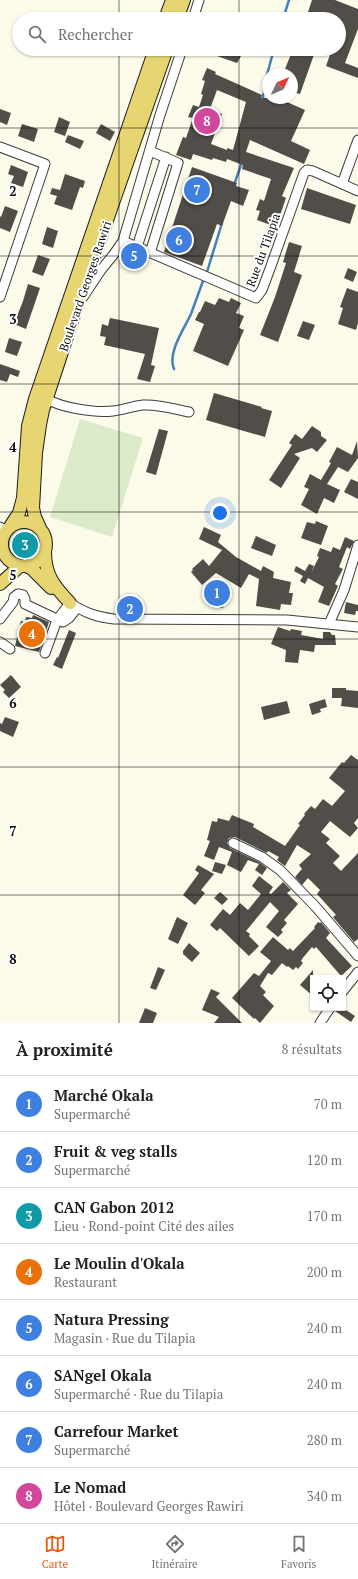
<!DOCTYPE html>
<html lang="fr">
<meta charset="utf-8">
<style>
body{margin:0;font-family:"PT Serif",serif;background:#f6f6f6;color:#202124}
.controls{position:absolute;right:12px;bottom:12px;display:grid;overflow:hidden;border-radius:0px;box-shadow:0 1px 3px #0004}
.controls button{width:36px;height:36px;display:grid;place-items:center;padding:0;border:0;border-bottom:1px solid #e0e0e0;background:#fff;color:#202124;font:20px sans-serif}
.compass{position:absolute;left:262px;top:68px;width:36px;height:36px;border-radius:50%;background:#fff;box-shadow:0 1px 3px #0004;rotate:46deg}
.you{position:absolute;left:220px;top:513px;width:14px;height:14px;margin:-10px;border:3px solid #fff;border-radius:50%;background:#1a73e8;box-shadow:0 0 0 6px #1a73e833}
.badge{display:grid;place-items:center;width:26px;height:26px;border-radius:50%;background:#ea580c;color:#fff;font-size:13px;font-weight:700}
.pin{position:absolute;translate:-50% -50%;border:2px solid #fff;box-shadow:0 1px 4px #0006}
.list{margin:0;padding:0;list-style:none}
h2{display:flex;justify-content:space-between;align-items:center;height:52px;margin:0;padding:0 16px;font-size:17px}
h2 small{font-size:13px;font-weight:400;color:#757577}
.list li{display:grid;grid-template-columns:26px 1fr auto;gap:12px;align-items:center;box-sizing:border-box;height:56px;padding:0 16px;border-top:1px solid #e0e0e0}
.list b{display:block;font-size:15px;white-space:nowrap}
.list p{margin:0;font-size:13px;white-space:nowrap;color:#757577}
.list em{font-size:13px;font-style:normal;color:#757577}
.icon{flex:none;width:22px;height:22px;fill:none;stroke:currentColor;stroke-width:2;stroke-linecap:round;stroke-linejoin:round}
.map{position:relative;flex:none;width:358px;height:1023px;overflow:hidden}
.search{position:absolute;background:#fff;box-shadow:0 1px 3px #0004;left:12px;right:12px;top:12px;height:44px;display:flex;align-items:center;gap:10px;box-sizing:border-box;padding:0 14px;border-radius:22px;color:#757577;font-size:15px}
.sheet{height:500px;background:#fff}
nav{display:flex;justify-content:space-around;align-items:center;box-sizing:border-box;height:56px;border-top:1px solid #e0e0e0;background:#fff;font-size:11px;color:#757577}
nav a{display:grid;justify-items:center;gap:2px}
nav .on{color:#ea580c}
.map>svg:first-child{display:block}
</style>
<div class="map">
<svg width="358" height="1023" viewBox="0 0 358 1023">
<defs>
<pattern id="grass-tufts" width="24" height="20" patternUnits="userSpaceOnUse"><rect width="24" height="20" fill="#cae2b9"/><path d="M3 7l-1-3M5 7V3M7 7l1-3M15 17l-1-3M17 17v-4M19 17l1-3" fill="none" stroke="#acc19e"/></pattern>
</defs>
<rect width="100%" height="100%" fill="#fcfbea"/>
<path fill="url(#grass-tufts)" d="M5 544a18 18 0 1 1 36 0a18 18 0 1 1-36 0Z"/>
<path fill="#dbeac9" d="M80,419L143,438L112,537L50,517Z"/>
<g fill="none" stroke-linecap="round" stroke-linejoin="round">
<path stroke="#4680ba" stroke-width="2.5" d="M283,19L289,0
M265,82L274,49
M262,100L264,92
M234,185L242,162
M207,272L222,223
M174,369C167,353 184,329 191,314C195,303 199,292 203,281"/>
</g>
<path fill="#514d48" fill-rule="evenodd" d="M312,0H335L358,9V29L345,63L358,68V78L326,66L332,49H339V32L343,23L339,21V19H303L306,12H308Z
M197,49H245L237,63Z
M293,49H316L300,94L292,92V74H283Z
M207,68L216,72L215,74L262,95L261,98H278L305,110L291,141L310,150L304,164L250,140L246,152L294,168L282,196L286,198L276,227L257,220L260,211L256,210L260,199L264,201L271,179L242,169L243,165L227,159L226,162L213,158L212,160L193,154L191,160L176,155L183,137L186,138L193,118L188,117L193,105L199,107L203,95L201,94L205,81L202,80ZM217,90L246,102L233,150L227,148V150L211,144L222,114L210,109Z
M0,109L11,113L7,125L0,122Z
M59,117L70,122L65,136L54,132Z
M22,124L38,129L34,142L18,136Z
M101,124L115,132L110,141L96,133Z
M68,135L84,141L80,149L65,142Z
M11,165L28,172L23,187L11,183L14,176L8,174Z
M192,167L237,183L236,186L249,190L243,206L231,201L222,226L217,224L202,266L164,252Z
M65,174L85,181L83,188L80,187L72,210L54,204L57,196L50,194L52,188L60,190Z
M307,188L356,205L350,224L301,209Z
M5,206L18,211L10,232L0,228V216L1,217Z
M47,227L58,231L53,248L42,244Z
M289,242L302,246L294,272L302,275L278,342L260,335L275,297L286,263L283,262Z
M38,255L50,259L43,276L32,272Z
M348,268L357,272L353,282L344,278Z
M28,284L40,288L26,329L14,324L23,301Z
M347,288L358,292V323L356,330L338,324L343,308L340,307Z
M219,298L229,302L231,298L241,303L236,313L244,316L239,328L244,330L228,366L193,351L204,324L195,320L199,312H200L205,301L215,305Z
M110,318L159,328L151,365L155,366L150,382L137,379L145,354L104,345L106,337L100,336L102,324L108,326Z
M303,321L315,325L309,340L297,336Z
M9,338L22,342L17,356L5,352Z
M0,364L20,371L18,377L10,374L7,382L0,380Z
M214,393L262,407L261,408L272,411L265,437L206,420Z
M312,426L321,432V436L327,440L317,452L312,448L294,454L300,458L281,488L269,480L292,445L289,443L295,434L302,439Z
M159,429L168,431L156,475L146,472Z
M357,441L358,458L348,472L338,467L327,484L340,490L334,503L324,498L317,514L301,505L309,489L304,487L310,474L321,480L331,463L329,462L337,447L352,455Z
M351,479L358,482V499L344,492Z
M316,521L328,526L321,545L301,538L307,522L315,524Z
M204,527L221,535L218,542L236,557L261,571L263,566L274,572L273,578L291,582L289,593H293L291,605L281,604L280,610L256,606L259,579L249,574L241,588L216,573L202,585L191,572L193,570L192,569L203,559L209,566L222,550L199,539Z
M256,536L276,545L272,556L251,548Z
M345,537L354,541L350,549L347,547L339,567L343,569L335,584L338,586L329,606L318,602L324,587L308,578L305,584L300,581L303,576L294,571L296,566L305,571L309,564L314,566L311,573L319,557L317,556L320,548L331,552L333,547L340,550Z
M211,586L226,588L223,608L208,605Z
M346,602L358,605V611H356L355,615L344,613Z
M33,615L49,622L39,652L15,646L21,621L25,622L26,617L32,618Z
M278,627L290,631L291,629L302,631L301,635L323,639V632H330L332,635H335L336,645H315L314,652L300,650L298,663L285,662L286,650L271,644Z
M69,630L76,633L62,669L53,665L57,657L58,658Z
M11,675L21,687L9,698L3,692L5,690L0,685Z
M332,688H346V690L358,691V708L341,706L342,698H332Z
M325,699L327,707L320,709L321,712L312,715L309,704Z
M287,701L290,713L264,720L261,707Z
M5,717L19,722L13,737L0,731V723L2,724Z
M351,755L358,760V818L354,823L358,828L350,837L330,821L321,832L330,839L326,843L340,856L333,863L341,871L358,853V939L354,942L333,917L336,915L317,894L320,890L308,878L302,885L295,877L302,869L299,865L311,854L297,845L285,866L277,860L279,857L268,851L267,853L235,837L229,838L227,843L230,848L259,862L267,868L262,875L255,870L259,864L248,860L241,872L227,865L232,852L219,847L214,860L204,856L210,841L207,840L212,821L217,822L218,818L229,821L232,815L254,824L253,827L285,846L300,825L298,824L305,815L304,814L311,806L315,809L323,799L332,806L345,791L329,778L342,762L344,763Z
M215,862L226,865L222,874L212,871Z
M198,865L214,874L201,890L205,893L195,905L183,895L199,873L195,870Z
M259,876L273,887L269,893L271,894L283,882L291,890L287,893L298,904L284,920L287,923L281,930L283,932L278,937L266,927L279,911L270,902L246,931L250,934L249,936L259,946L249,956L220,928L217,931L210,925L223,909L230,915L240,903L248,910L261,894L252,886Z
M220,892L228,899L222,905L214,898Z
M177,917L188,923L178,944L168,939Z
M318,922L320,923L321,922L330,933L326,938L352,966L341,976L316,947L314,949L312,947L302,959L301,961L303,963L298,969L296,967L293,970L288,966L287,967L282,963L272,975L268,973L260,986L266,992L263,995L274,1006L260,1023L255,1018L254,1019L232,998L254,973L259,976L271,961L260,952L273,937L288,950L290,948L293,951L315,928L314,927Z
M189,943L200,953L192,962L183,954V951Z
M158,967L165,970L156,990L150,988Z
M313,970V996L300,985Z
M211,989L220,993L216,997L242,1023H214L219,1017L202,1010Z
M145,1008L157,1013L153,1023H139Z
M336,1008H343L355,1016L351,1022L335,1011Z"/>
<g fill="none" stroke-linecap="round" stroke-linejoin="round">
<defs>
<path id="minor" d="M193,19L199,0
M0,147L45,164L0,297
M342,184L358,140
M123,241L256,298L262,290L271,266L304,173L307,170L313,171L358,191
M137,247L166,157
M150,253L178,163L150,151
M83,297L101,270L114,254L123,241L160,115L182,49
M47,399C62,408 95,413 113,411C123,410 133,406 143,405C159,404 174,409 189,412
M0,527L6,531
M25,604L63,622L69,618L77,608
M0,619L13,602L14,597L18,594L23,595L25,599V604
M329,624L344,590L358,545
M0,642L10,649
M45,653L57,620L70,603C85,613 97,617 114,619L287,620L358,627
M233,843L262,857L280,870L315,906L358,956
M343,991L358,972
M320,1023L330,1008"/>
<path id="major" d="M165,19L172,0
M177,19L184,0
M2 544a22 22 0 1 1 44 0a22 22 0 1 1-44 0Z
M11,525L19,513L23,498L28,426L35,399L155,49
M40,528L35,517L33,508L36,453L40,425L43,410L78,303L167,49
M45,552C45,576 55,587 70,603
M26,566L32,569L51,588
M0,584L20,566"/>
</defs>
<use href="#minor" stroke="#3d3d3d" stroke-width="11"/>
<use href="#major" stroke="#1b1b1b" stroke-width="14"/>
<use href="#minor" stroke="#fff" stroke-width="9"/>
<use href="#major" stroke="#e6d570" stroke-width="12"/>
</g>
<path fill="none" stroke="#0a0a0a" stroke-width="1" stroke-opacity="0.55" d="M119,0V19M239,0V19M119,49V1023M239,49V1023M0,128H358M0,256H358M0,384H358M0,512H358M0,639H358M0,767H358M0,895H358"/>
<g text-anchor="middle" dominant-baseline="central" stroke-width="4" stroke-linejoin="round" paint-order="stroke">
<g font-size="12" fill="#0a0a0a" stroke="#fff">
<text transform="translate(263 250) rotate(-70)">Rue du Tilapia</text>
<text transform="translate(85 286) rotate(-71)">Boulevard Georges Rawiri</text>
</g>
</g>
<g font-size="13" text-anchor="middle" font-weight="bold" fill="#0a0a0a" stroke="#fff" stroke-width="4" stroke-linejoin="round" paint-order="stroke">
<text x="13" y="196">2</text>
<text x="13" y="324">3</text>
<text x="13" y="452">4</text>
<text x="13" y="580">5</text>
<text x="13" y="708">6</text>
<text x="13" y="836">7</text>
<text x="13" y="964">8</text>
</g>
</svg>
<div class="controls">
<button><svg class="icon" aria-label="locate" viewBox="0 0 24 24"><circle cx="12" cy="12" r="6"/><path d="M12 2v4M12 18v4M2 12h4M18 12h4"/></svg></button>
</div>
<svg class="compass" viewBox="-18 -18 36 36"><path d="M0-13l5 13h-10z" fill="#e53935"/><path d="M0 13l5-13h-10z" fill="#757577"/></svg>
<div class="you"></div>
<div class="pin badge" style="left:217px;top:593px;background:#3f7fe0">1</div>
<div class="pin badge" style="left:130px;top:609px;background:#3f7fe0">2</div>
<div class="pin badge" style="left:25px;top:545px;background:#0f9aa8">3</div>
<div class="pin badge" style="left:32px;top:634px;background:#e8710a">4</div>
<div class="pin badge" style="left:134px;top:256px;background:#3f7fe0">5</div>
<div class="pin badge" style="left:179px;top:240px;background:#3f7fe0">6</div>
<div class="pin badge" style="left:197px;top:190px;background:#3f7fe0">7</div>
<div class="pin badge" style="left:207px;top:121px;background:#d1479c">8</div>
<div class="search"><svg class="icon" aria-label="search" viewBox="0 0 24 24"><circle cx="10" cy="10" r="6"/><path d="M15 15l6 6"/></svg>Rechercher</div>
</div>
<section class="sheet">
<h2>À proximité<small>8 résultats</small></h2>
<ul class="list">
<li><span class="badge" style="background:#3f7fe0">1</span><div><b>Marché Okala</b><p>Supermarché</p></div><em>70 m</em></li>
<li><span class="badge" style="background:#3f7fe0">2</span><div><b>Fruit &amp; veg stalls</b><p>Supermarché</p></div><em>120 m</em></li>
<li><span class="badge" style="background:#0f9aa8">3</span><div><b>CAN Gabon 2012</b><p>Lieu · Rond-point Cité des ailes</p></div><em>170 m</em></li>
<li><span class="badge" style="background:#e8710a">4</span><div><b>Le Moulin d'Okala</b><p>Restaurant</p></div><em>200 m</em></li>
<li><span class="badge" style="background:#3f7fe0">5</span><div><b>Natura Pressing</b><p>Magasin · Rue du Tilapia</p></div><em>240 m</em></li>
<li><span class="badge" style="background:#3f7fe0">6</span><div><b>SANgel Okala</b><p>Supermarché · Rue du Tilapia</p></div><em>240 m</em></li>
<li><span class="badge" style="background:#3f7fe0">7</span><div><b>Carrefour Market</b><p>Supermarché</p></div><em>280 m</em></li>
<li><span class="badge" style="background:#d1479c">8</span><div><b>Le Nomad</b><p>Hôtel · Boulevard Georges Rawiri</p></div><em>340 m</em></li>
</ul>
</section>
<nav>
<a class="on"><svg class="icon" aria-label="map" viewBox="0 0 24 24"><path d="M3 6l6-2 6 2 6-2v14l-6 2-6-2-6 2zM9 4v14M15 6v14"/></svg>Carte</a>
<a><svg class="icon" aria-label="directions" viewBox="0 0 24 24"><path d="M12 3l9 9-9 9-9-9zM9 14v-3h6M13 9l2 2-2 2"/></svg>Itinéraire</a>
<a><svg class="icon" aria-label="saved" viewBox="0 0 24 24"><path d="M7 4h10v16l-5-4-5 4z"/></svg>Favoris</a>
</nav>
